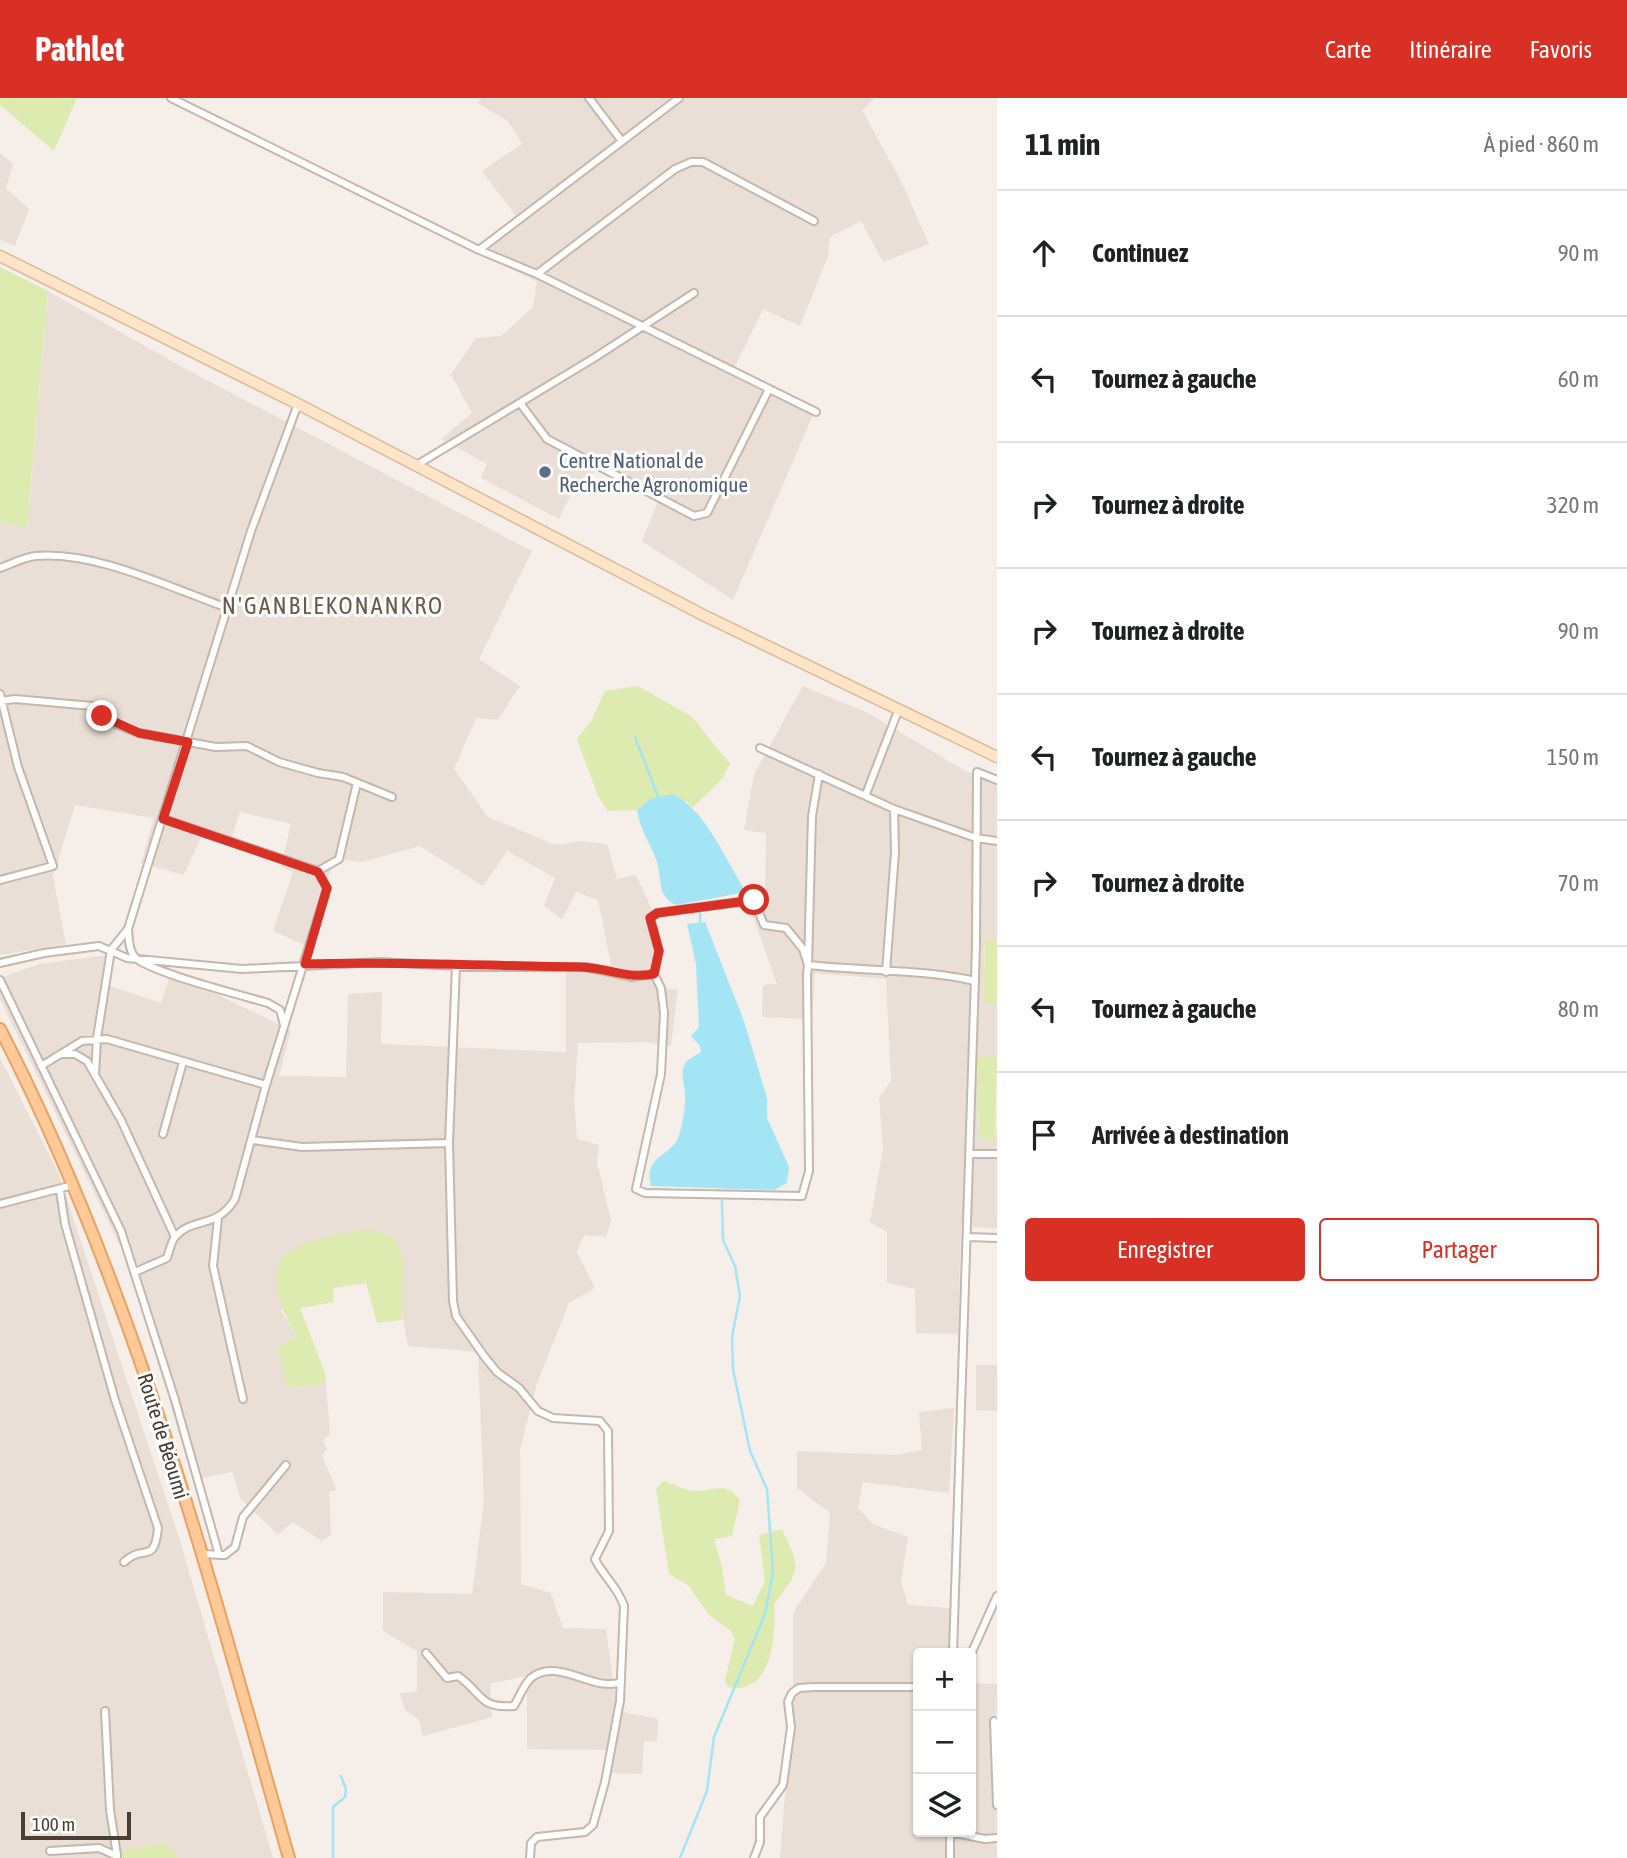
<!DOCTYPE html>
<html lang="fr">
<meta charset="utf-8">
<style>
body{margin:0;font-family:"Asap Condensed",sans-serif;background:#f6f6f6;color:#202124}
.controls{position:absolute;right:21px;bottom:21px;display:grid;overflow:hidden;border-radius:7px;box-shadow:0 2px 5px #0004}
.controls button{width:63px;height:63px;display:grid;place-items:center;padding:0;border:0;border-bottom:2px solid #e0e0e0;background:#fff;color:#202124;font:35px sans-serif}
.scale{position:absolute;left:21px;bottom:18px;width:110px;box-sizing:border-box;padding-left:7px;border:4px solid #493e36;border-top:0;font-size:19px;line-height:24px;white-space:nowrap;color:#493e36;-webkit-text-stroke:5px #fff;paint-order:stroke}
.stop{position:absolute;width:21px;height:21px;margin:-16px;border:5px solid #d93025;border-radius:50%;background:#fff}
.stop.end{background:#d93025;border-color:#fff;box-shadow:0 2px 7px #0008}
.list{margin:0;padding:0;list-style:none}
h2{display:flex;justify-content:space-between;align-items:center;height:91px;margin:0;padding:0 28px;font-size:30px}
h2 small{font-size:23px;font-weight:400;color:#757577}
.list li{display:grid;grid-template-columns:46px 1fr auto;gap:21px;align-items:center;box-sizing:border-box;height:126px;padding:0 28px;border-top:2px solid #e0e0e0}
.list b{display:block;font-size:26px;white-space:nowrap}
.list em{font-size:23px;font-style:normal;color:#757577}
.actions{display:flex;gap:14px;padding:21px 28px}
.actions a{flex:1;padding:16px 0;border:2px solid #d93025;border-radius:7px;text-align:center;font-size:24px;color:#d93025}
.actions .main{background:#d93025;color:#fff}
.icon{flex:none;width:38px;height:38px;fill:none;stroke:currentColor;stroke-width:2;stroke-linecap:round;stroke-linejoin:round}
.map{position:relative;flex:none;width:997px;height:1760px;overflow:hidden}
header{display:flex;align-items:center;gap:42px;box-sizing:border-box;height:98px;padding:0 35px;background:#d93025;color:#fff}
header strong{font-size:33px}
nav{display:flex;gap:38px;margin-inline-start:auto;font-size:24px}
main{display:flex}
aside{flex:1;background:#fff}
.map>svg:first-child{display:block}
</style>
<header>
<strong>Pathlet</strong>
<nav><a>Carte</a><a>Itinéraire</a><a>Favoris</a></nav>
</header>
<main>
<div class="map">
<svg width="997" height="1760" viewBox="0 0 997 1760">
<rect width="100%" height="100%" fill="#f5eee9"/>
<path fill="#e9dfd6" d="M481,0H875L862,12L900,81L929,146L883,164L861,123L830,139L828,158L800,228L763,211L734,270L816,310L733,502L642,443L658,403L595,372L582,395L573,392L559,421L481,380L487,366L441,341L472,315L451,276L476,240L501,238L533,209L537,184L472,151L516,118L482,73L522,46L509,24L478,5Z
M0,55L13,66L6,90L29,111L15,148L0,142Z
M48,193L182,269L532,453L479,561L520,588L498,622L476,620L454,671L488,719L556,747L580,743L607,746L617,781L636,777L655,818L653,825L662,855L660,877L666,890L678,892L671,948L647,944L578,945L574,1003L577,1041L599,1047L597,1065L611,1122L606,1139L584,1137L577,1154L595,1190L569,1205L537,1285L520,1351L521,1486L551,1495L563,1530L606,1531L617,1613L658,1621L657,1643L644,1644L642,1676L609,1675L608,1652L527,1651V1578L490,1586L492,1619L423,1638L419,1622L405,1612L400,1595L417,1594V1553L383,1533V1494L472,1496L484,1404L478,1254L408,1248L401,1210L403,1159L281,1212L297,1240L288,1290L326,1286L330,1335L323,1343L327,1351L322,1358L337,1392L329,1394L331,1437L322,1443L292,1424L278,1437L241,1401L232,1374L193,1382L127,1162L0,901V880L39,866L110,857V888L161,905L169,881L216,896L291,932L279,978L346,979L348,896L382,894L381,946L566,954V865L611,867L598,802L576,794L562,821L544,808L555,780L507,753L483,788L420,748L362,764L334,761L305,847L273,833L293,774L281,768L291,726L240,714L229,747L201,739L184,777L141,765L154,720L75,707L53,779L66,846L0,857V424L27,429Z
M803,588L868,615L962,671L997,687V842H985L983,905L997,906V959H977L979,1042L995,1041L997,1026V1130L961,1129L958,1236L916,1235L915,1191L887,1185V1134L870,1124L883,1051L879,1000L891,983L886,881L815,875L812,921L762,919L763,887L777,886L748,805L765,804L766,735L744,732L754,676Z
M0,960L58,1074L180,1443L273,1760H0Z
M976,1267H997V1313L976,1312Z
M954,1310L949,1395L863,1384L858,1410L873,1426L908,1439L901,1483L908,1507L950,1510L949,1555H918V1734H971V1585L997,1586V1760H780L793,1595V1515L826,1465L830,1415L797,1390V1353L895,1357L922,1352L919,1314Z"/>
<path fill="#ddebb0" d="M0,0H77L54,53L0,7Z
M0,169L48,193L27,430L0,424Z
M638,588L692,619L730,666L722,681L692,710L687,703L650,701L637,712L608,713L598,698L577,641L592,622L605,593Z
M985,842H997V906H983Z
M977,958L997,959L995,1041L979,1042Z
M371,1131L393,1139L403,1159L402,1222L377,1225L366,1185L333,1190L334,1204L300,1210L325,1275L326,1286L287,1290L277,1250L297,1239C247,1151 294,1143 371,1131Z
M664,1383C674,1386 687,1394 698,1393C717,1392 726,1384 740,1402L732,1438L714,1441L722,1469L726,1497L753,1508L765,1483L759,1437L782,1431C801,1471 801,1471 774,1506C776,1530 774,1582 744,1589C740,1591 732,1589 728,1589L725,1582L735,1541L731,1533L709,1517L688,1487L669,1476L656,1391Z
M161,1746L169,1747L177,1760H114L113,1754Z"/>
<path fill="#a3e5f4" d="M673,696C706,713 725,760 744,791L741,795L676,807C657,799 662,781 657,764C650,744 641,735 637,712L650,701Z
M705,824L744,923L767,1000V1020L789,1069L787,1085L774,1092L651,1088C642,1056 674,1060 680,1034C683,1024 685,1011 685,1001C686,991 680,977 684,968C687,961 695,958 701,954L700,948L691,938L699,929L696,866L687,826Z"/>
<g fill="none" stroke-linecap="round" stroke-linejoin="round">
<path stroke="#a3e5f4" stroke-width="2.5" d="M635,639L659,701
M700,811V825
M333,1760V1709L345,1699L346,1691L341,1678
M680,1760L707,1693L714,1639L765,1516L773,1475L767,1391L750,1353L733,1271L732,1239L740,1198L735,1168L723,1142L722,1103"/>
<defs>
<path id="street" d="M171,0L479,152L537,176L675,71L691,64H703L814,123
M589,0L621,42
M479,152L679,0
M537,176L816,314
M520,305L547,341L694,418L707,415L769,291
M415,368L594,260L694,195
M0,470C11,466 24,459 36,458C97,453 170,490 228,510
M0,596L18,669L53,768L0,782
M0,603L15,601L92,608L108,623L139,635L216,649L247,648L279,664L318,675L343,679L392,699
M760,650L894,711L976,740L997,743
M819,676L812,718L808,867L807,877L809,1073L802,1098L645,1095L636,1091L661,976L664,915L661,890L654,876L659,853L650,820L657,815L754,802L764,827L786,830L803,851L808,867C863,873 921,871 975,883
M866,696L898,613
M164,721L318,773
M128,831C129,840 128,850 134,858C144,873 245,898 268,905L280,912L284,927
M0,865L44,855L99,848L127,860L242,871L380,864L478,869H586L632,879L654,876
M456,868L449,1045L453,1203L456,1218L484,1258L497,1274L519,1290L538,1313L553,1320L600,1323L608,1333L609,1433L595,1461C603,1478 618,1489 624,1508L620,1603L605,1684L593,1727L585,1734L537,1739L531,1745L530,1760
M886,874L895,754L894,711
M0,882L121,1133L175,1302L219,1457
M62,956H75L87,963L121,1022L175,1139
M41,968L82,943L107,941L266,987
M95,977L97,940L111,852L128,831L251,433L298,306
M163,1036L183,964
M252,1042L302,1049L449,1045
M970,1056H997
M60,1093L65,1126L115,1302L158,1430C154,1468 144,1445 124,1464
M0,1106L73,1087
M218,1120L213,1168L243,1301
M967,1139L997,1140
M135,1174L167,1160C169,1154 171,1144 175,1139C193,1118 216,1132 235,1101L266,987L327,790L318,773L339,761L357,685
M202,1456L225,1457L235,1449L243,1419L286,1367
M426,1555L447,1580L458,1578C482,1594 478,1611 514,1608C519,1600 524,1586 531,1580C557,1558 594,1595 621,1584
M953,1555L976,848L977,674L997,682
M971,1556L997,1498
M105,1613L110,1712L117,1757
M994,1623L997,1707
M950,1734L985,1741L997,1740
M50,1753L99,1750L117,1758
M754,1760L760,1744V1719L783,1687L791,1629L788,1604L792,1595L799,1590L814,1589H918
M950,1760V1734"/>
<path id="secondary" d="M0,158L298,306L705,518L997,659"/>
<path id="primary" d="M0,931C135,1192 209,1479 289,1760"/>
</defs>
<use href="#street" stroke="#c4b7ad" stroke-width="10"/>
<use href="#secondary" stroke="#daba99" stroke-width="13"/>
<use href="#primary" stroke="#e9a262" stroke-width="14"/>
<use href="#street" stroke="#fff" stroke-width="6"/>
<use href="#secondary" stroke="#ffe5c8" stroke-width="10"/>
<use href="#primary" stroke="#ffca97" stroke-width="10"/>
</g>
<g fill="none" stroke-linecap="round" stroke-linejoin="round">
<path stroke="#d93025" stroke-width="9" d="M102,618L139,635L188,644L163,721L318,774L327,790L305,866C397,863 488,868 580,869C610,870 623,881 654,876L659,853L650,820L657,815L754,802"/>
</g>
<circle fill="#5c6f8a" stroke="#fff" stroke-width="2.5" cx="545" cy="374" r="7"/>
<g text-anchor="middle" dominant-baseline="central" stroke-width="6" stroke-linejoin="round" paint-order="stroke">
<g font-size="21" fill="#4e5e75" stroke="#fff" text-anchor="start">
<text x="559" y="362">Centre National de<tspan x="559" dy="24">Recherche Agronomique</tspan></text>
</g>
<g font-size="21" fill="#493e36" stroke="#fff">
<text transform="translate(164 1338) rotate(73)">Route de Béoumi</text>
</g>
<g font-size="24" letter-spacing="2" fill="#6c594d" stroke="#fff">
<text x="333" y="507">N'GANBLEKONANKRO</text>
</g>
</g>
</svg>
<div class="controls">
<button>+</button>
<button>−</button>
<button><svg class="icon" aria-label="layers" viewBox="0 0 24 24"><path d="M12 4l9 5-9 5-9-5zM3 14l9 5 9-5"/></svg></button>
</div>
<div class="scale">100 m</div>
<div class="stop" style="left:754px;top:802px"></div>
<div class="stop end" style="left:102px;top:618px"></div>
</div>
<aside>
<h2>11 min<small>À pied · 860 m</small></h2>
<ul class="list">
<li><svg class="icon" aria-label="ahead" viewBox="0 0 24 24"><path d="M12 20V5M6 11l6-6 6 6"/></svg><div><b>Continuez</b></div><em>90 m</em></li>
<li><svg class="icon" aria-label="left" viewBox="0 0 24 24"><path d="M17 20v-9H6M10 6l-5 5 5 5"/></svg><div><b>Tournez à gauche</b></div><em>60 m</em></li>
<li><svg class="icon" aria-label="right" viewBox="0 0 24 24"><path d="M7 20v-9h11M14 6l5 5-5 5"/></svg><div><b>Tournez à droite</b></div><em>320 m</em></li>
<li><svg class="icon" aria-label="right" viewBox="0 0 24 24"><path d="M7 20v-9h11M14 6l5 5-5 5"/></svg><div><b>Tournez à droite</b></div><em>90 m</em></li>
<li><svg class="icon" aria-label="left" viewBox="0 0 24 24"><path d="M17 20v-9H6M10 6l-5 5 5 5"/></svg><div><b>Tournez à gauche</b></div><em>150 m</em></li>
<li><svg class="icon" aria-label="right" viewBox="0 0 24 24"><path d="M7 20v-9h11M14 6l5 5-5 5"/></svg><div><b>Tournez à droite</b></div><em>70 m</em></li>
<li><svg class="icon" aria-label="left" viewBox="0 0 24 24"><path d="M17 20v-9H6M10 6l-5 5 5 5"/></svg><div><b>Tournez à gauche</b></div><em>80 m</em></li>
<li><svg class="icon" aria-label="arrive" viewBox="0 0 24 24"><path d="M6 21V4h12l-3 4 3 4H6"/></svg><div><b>Arrivée à destination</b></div></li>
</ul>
<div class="actions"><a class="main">Enregistrer</a><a>Partager</a></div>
</aside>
</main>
